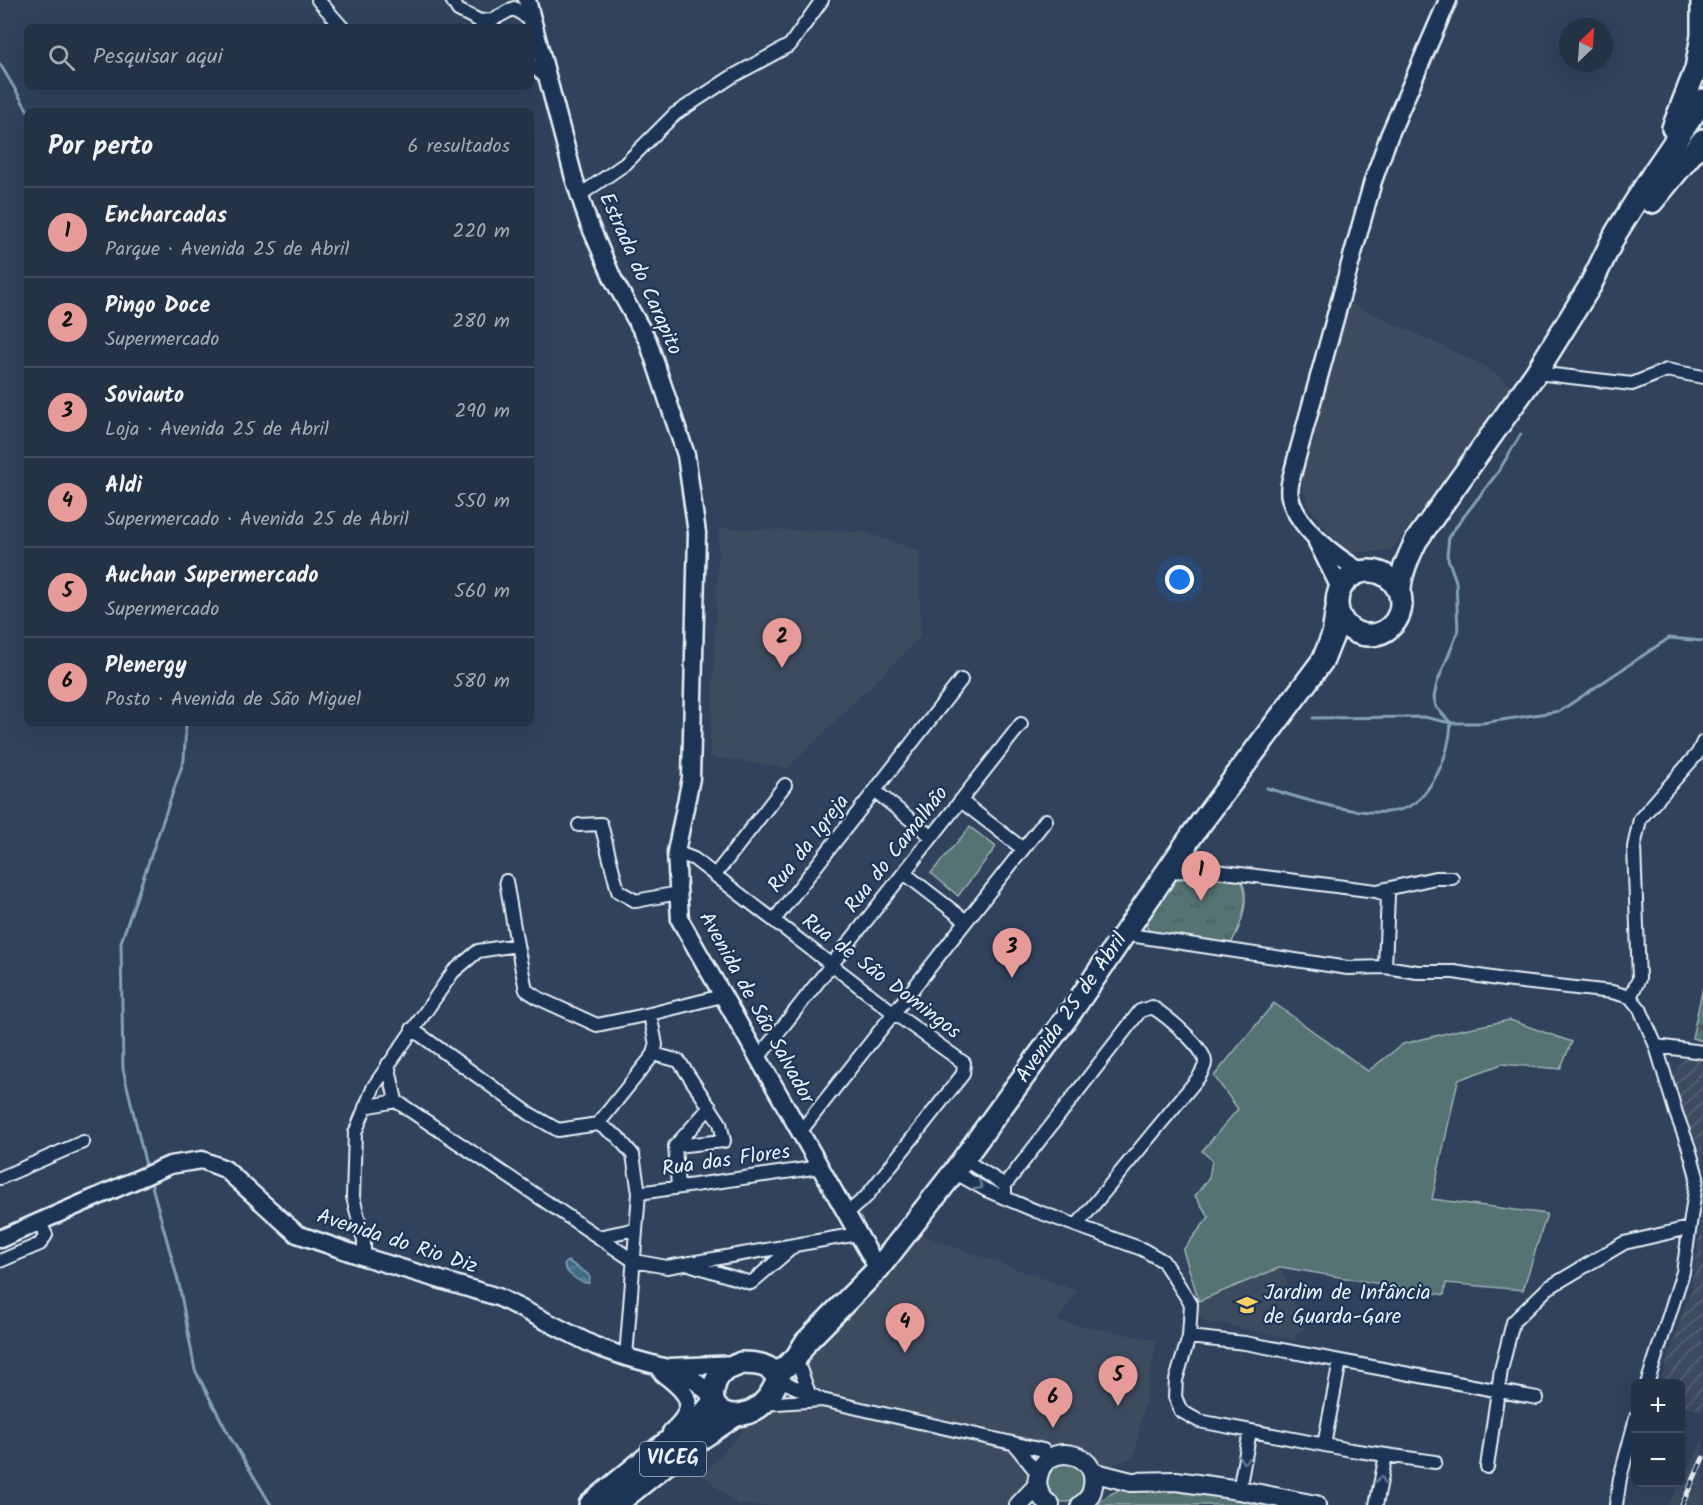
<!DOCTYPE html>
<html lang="pt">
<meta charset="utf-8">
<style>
body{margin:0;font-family:Kalam,sans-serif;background:#303e50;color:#f1f3f6}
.controls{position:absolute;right:18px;bottom:18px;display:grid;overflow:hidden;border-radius:9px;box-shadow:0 6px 24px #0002}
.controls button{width:54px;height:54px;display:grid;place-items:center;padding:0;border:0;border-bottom:2px solid #414d5e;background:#243245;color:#f1f3f6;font:30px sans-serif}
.compass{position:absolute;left:1559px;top:18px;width:54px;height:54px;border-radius:50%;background:#243245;box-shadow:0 6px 24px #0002;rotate:25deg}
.you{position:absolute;left:1180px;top:580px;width:21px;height:21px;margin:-15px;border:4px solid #fff;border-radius:50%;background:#1a73e8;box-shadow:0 0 0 9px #1a73e833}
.badge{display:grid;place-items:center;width:39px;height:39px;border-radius:50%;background:#e69b98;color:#111;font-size:20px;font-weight:700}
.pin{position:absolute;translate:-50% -50px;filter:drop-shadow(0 2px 3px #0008)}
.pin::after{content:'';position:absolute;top:32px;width:21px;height:18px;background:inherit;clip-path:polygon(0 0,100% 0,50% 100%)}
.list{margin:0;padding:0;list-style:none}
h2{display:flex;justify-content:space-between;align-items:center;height:78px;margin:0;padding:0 24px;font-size:26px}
h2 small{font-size:20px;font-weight:400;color:#a3aab3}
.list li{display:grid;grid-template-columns:39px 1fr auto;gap:18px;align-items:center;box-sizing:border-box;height:90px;padding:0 24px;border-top:2px solid #414d5e}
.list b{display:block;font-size:22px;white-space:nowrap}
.list p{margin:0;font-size:20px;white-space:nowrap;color:#a3aab3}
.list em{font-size:20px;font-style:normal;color:#a3aab3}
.icon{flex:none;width:33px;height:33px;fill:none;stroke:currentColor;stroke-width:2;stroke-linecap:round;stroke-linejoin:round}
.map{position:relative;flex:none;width:1703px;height:1505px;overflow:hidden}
.search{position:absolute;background:#243245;box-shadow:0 6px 24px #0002;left:24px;top:24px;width:510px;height:66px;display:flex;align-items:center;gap:15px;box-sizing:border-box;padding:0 21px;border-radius:9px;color:#a3aab3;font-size:22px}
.panel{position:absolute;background:#243245;box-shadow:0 6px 24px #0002;left:24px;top:108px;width:510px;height:618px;border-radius:9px}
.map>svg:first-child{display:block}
</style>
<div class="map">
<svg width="1703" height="1505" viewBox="0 0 1703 1505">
<defs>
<pattern id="industrial-furrows" width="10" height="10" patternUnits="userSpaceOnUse" patternTransform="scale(1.5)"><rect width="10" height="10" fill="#3d4b5f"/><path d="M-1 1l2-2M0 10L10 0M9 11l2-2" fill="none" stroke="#596577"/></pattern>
<pattern id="cemetery-stones" width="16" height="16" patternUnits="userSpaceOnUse" patternTransform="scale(1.5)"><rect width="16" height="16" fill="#547372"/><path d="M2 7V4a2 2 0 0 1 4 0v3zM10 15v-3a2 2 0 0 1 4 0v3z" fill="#4c5b5c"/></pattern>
<pattern id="park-tufts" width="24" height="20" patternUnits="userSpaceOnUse" patternTransform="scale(1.5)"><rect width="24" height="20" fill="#547372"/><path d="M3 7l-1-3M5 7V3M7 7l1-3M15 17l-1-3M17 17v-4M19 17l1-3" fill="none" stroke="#4c5b5c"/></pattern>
<pattern id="water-waves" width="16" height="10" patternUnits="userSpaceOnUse" patternTransform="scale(1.5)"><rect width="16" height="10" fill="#416d86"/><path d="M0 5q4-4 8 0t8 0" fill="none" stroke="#5c8298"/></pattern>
</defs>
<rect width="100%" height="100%" fill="#30425c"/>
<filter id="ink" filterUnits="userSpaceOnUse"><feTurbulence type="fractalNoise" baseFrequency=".0167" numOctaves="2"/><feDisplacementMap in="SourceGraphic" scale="12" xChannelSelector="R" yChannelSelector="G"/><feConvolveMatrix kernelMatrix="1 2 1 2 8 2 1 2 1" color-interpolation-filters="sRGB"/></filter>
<g filter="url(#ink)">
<path fill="#3d4b5f" d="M1344,300L1483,365L1512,386L1392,549L1384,552H1345L1309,507L1300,480L1303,450Z
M719,528L865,532L920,551V638L788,768L710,757Z
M922,1235L1078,1291L1057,1321L1157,1340L1134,1457L1010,1505H738L702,1475Z
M1281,1267L1304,1329L1300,1331L1294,1340L1219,1323H1209L1203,1319L1199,1312V1302Z
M1703,1440V1505H1668L1680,1482Z"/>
<path fill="url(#industrial-furrows)" d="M1686,1057L1703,1059V1166L1697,1142L1679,1105L1670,1078Z
M1703,1213V1412L1681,1403L1680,1384L1660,1383L1691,1289Z"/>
<path fill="#547372" stroke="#9eb2b5" stroke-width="1.5" d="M970,827L996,847L958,896L931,873Z
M1274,1003L1368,1071L1403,1044L1459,1030L1510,1020L1572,1042L1560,1069L1502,1064L1458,1080L1432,1199L1547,1214L1523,1290L1446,1283L1444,1295L1281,1267L1199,1301L1183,1250L1209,1217L1195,1196L1209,1178L1212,1160L1202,1151L1238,1109L1214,1076Z
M1047 1483a19 19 0 1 1 38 0a19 19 0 1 1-38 0Z"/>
<path fill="url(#cemetery-stones)" stroke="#9eb2b5" stroke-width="1.5" d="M1703,987V1041L1692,1038Z"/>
<path fill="url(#park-tufts)" stroke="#9eb2b5" stroke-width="1.5" d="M1186,871L1230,878L1242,882C1251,902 1239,933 1227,949L1155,939L1146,926C1151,904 1170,886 1186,871Z
M1177,1484L1283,1505H1098C1114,1482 1152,1486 1177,1484Z"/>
<path fill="url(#water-waves)" stroke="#84a2b4" stroke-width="1.5" d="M568,1261L588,1274L590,1278L589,1283C580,1284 567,1274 564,1265Z"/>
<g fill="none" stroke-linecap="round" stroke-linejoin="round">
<path stroke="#84a2b4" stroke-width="3" d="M0,64L28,111
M1313,718L1424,717L1451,723H1482L1560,711L1669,638L1703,641
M1267,788C1302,799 1374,823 1408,807C1421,801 1429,788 1436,776C1445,760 1450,741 1451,723L1436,707L1434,697L1437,683L1458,632L1456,581L1447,556L1449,536L1498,472L1521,434
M147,1170L123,1069L121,942L184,760L186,723
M150,1179L179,1284L195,1370L230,1437L271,1505"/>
<defs>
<path id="street" d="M318,0L342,27
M452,0L458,10L480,21L482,26
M480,21L492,20L514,8L532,22
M531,65L549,80
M580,195L625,164L675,114L733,76L790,45L822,0
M1536,373L1632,384L1667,370L1703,377
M875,791L932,837
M961,801L1023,849
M579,825L601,824L618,891L636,901L678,893
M1187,842L1192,858L1208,870
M676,852L694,859L894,1013L964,1063L963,1074L866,1197L846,1214
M1166,872L1208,870L1376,891L1388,895L1385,967
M904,873L966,921
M715,875L785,785
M506,881L517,945
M1377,891L1435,878H1452
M774,920L961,680
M1123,934L1348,968L1385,967L1417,972H1454L1504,980L1612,992L1630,997
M1630,997L1640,1009L1656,1046L1676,1113L1689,1148L1697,1177L1683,1272L1647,1384
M1630,997L1639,979L1634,847L1640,819L1698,753L1703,742
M412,1029L530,1114L558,1130L598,1124L654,1054L656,1045L650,1014
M1656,1046L1703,1052
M654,1054L679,1061L720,1123L724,1141L675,1146L678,1187
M758,1058L1021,724
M388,1064L396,1101
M396,1101L634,1261L667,1267L858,1234
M365,1107L396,1101
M598,1124L617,1136L633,1155L639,1193L626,1357
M800,1132L1046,820
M675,1146L710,1107
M963,1159L1005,1185
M954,1172L986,1190L1036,1211L1142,1249L1163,1261L1191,1304L1189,1337L1176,1380L1175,1397L1181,1411L1199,1421L1351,1450L1435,1462
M0,1178L83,1142
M639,1193L820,1167
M1005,1198V1185L1140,1011L1152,1007C1165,1015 1206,1048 1205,1063C1205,1067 1201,1073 1199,1077L1077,1225
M598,1237L636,1229
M364,1257V1241L353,1197L355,1133L374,1086L453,972L478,951L517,945L526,990L540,999L597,1025L650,1014L722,996
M0,1261L40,1244L46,1235L40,1223
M692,1265L751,1283L794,1246
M1189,1337L1245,1343L1537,1398
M796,1358L809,1393
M778,1379L822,1400L1043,1450L1052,1457
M762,1404L822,1400
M1013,1443L1038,1474
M1324,1445L1340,1361
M1487,1467L1501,1370L1513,1322L1548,1288L1624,1243L1689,1228
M1239,1490L1250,1431
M1376,1505L1386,1455
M1616,1505L1620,1478L1636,1418"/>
<path id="secondary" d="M527,0L574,178L588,221L613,279L648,341L686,455L697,533L691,778L676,852L680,920L878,1269
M1317,542L1340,588
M1362,572C1336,557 1297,528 1290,497C1287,487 1294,470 1296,460L1373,181L1389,136L1448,0
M0,1239L170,1165L202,1160L225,1169L297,1234L364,1257L498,1297L595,1346L626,1357L663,1367L694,1380L711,1395
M670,1367L737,1364
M662,1373C689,1393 700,1406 671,1432"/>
<path id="primary" d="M1092,1472L1131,1482L1176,1481L1239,1490L1316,1505
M1019,1505L1037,1486
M1050,1505C1041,1499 1035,1488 1038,1477C1044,1441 1099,1450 1093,1486C1092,1494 1087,1501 1081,1505"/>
<path id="highway" d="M1673,128L1696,69L1702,36V0
M1652,202L1703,140
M1337 603a32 32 0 1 1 64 0a32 32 0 1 1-64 0Z
M1400,595C1399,576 1408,558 1416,541L1536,373L1590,286L1616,233L1654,172L1703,100
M741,1363C756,1363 771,1364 778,1379C773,1392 765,1405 752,1411C731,1421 706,1412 714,1387C715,1381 719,1374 724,1371C728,1368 736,1366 741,1363Z
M776,1375L796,1358L806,1342L878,1269L954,1172L1073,1009L1192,835L1323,660L1333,635L1337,608
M590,1505L648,1457L701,1417L712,1404
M615,1505L681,1452L734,1416"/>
</defs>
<use href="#street" stroke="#e8f1f8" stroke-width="16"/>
<use href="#secondary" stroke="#e8f1f8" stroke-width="21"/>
<use href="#primary" stroke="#e8f1f8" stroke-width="22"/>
<use href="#highway" stroke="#e8f1f8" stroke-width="26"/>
<use href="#street" stroke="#1d3557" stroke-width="12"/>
<use href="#secondary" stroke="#1d3557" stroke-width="16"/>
<use href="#primary" stroke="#1d3557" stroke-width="18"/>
<use href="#highway" stroke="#1d3557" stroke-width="21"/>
<defs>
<path id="rail" d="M1682,1505L1703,1458"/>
</defs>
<use href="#rail" stroke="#e8f1f8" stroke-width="5"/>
<use href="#rail" stroke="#1d3557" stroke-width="3" stroke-dasharray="9" stroke-linecap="butt"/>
</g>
<defs><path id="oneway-chevron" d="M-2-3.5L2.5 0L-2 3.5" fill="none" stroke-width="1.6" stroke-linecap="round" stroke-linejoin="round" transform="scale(1.5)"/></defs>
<g stroke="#64778f">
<use href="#oneway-chevron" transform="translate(979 1186) rotate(28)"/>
<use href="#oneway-chevron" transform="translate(1244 1460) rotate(100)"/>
<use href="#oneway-chevron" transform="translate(1381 1480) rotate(-78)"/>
</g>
</g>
<defs>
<symbol id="school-bare" viewBox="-9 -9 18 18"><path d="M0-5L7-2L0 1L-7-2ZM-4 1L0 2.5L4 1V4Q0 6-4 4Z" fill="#ffd166" stroke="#1d3557" stroke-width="2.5" paint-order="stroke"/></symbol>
</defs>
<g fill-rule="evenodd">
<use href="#school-bare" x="1232" y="1290" width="30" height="30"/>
</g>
<g text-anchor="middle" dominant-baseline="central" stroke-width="4.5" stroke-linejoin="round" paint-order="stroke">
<rect fill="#1d3557" stroke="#abb9c8" stroke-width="1.5" x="640" y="1442" width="66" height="34" rx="4.5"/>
<g font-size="20" font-weight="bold" fill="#e8f1f8">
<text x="673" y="1459">VICEG</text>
</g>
<g font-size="21" fill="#e8f1f8" stroke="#1d3557">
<text transform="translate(640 274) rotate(66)">Estrada do Carapito</text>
<text transform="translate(809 844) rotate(-52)">Rua da Igreja</text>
<text transform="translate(897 850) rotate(-52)">Rua do Camalhão</text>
<text transform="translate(881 977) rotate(37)">Rua de São Domingos</text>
<text transform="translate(756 1008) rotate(61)">Avenida de São Salvador</text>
<text transform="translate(1072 1008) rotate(-55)">Avenida 25 de Abril</text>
<text transform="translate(726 1161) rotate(-8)">Rua das Flores</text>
<text transform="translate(397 1242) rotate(18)">Avenida do Rio Diz</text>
</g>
<g font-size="21" fill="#e8f1f8" stroke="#1d3557" text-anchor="start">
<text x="1264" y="1293">Jardim de Infância<tspan x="1264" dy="24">de Guarda-Gare</tspan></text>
</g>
</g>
</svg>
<div class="controls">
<button>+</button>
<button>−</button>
</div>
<svg class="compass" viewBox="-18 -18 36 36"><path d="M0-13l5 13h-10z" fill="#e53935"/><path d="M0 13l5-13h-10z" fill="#a3aab3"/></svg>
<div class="you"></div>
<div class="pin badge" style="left:1201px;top:901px">1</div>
<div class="pin badge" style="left:782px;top:668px">2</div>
<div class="pin badge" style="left:1012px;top:978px">3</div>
<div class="pin badge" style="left:905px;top:1353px">4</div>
<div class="pin badge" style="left:1118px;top:1406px">5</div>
<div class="pin badge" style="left:1053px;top:1428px">6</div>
<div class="search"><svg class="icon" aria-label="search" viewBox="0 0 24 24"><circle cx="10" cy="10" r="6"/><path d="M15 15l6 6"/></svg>Pesquisar aqui</div>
<section class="panel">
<h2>Por perto<small>6 resultados</small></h2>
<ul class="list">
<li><span class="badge">1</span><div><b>Encharcadas</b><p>Parque · Avenida 25 de Abril</p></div><em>220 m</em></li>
<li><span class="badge">2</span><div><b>Pingo Doce</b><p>Supermercado</p></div><em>280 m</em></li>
<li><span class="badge">3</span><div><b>Soviauto</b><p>Loja · Avenida 25 de Abril</p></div><em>290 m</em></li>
<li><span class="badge">4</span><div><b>Aldi</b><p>Supermercado · Avenida 25 de Abril</p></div><em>550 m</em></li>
<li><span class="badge">5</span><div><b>Auchan Supermercado</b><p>Supermercado</p></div><em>560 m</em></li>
<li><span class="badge">6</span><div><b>Plenergy</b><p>Posto · Avenida de São Miguel</p></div><em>580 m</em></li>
</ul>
</section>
</div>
